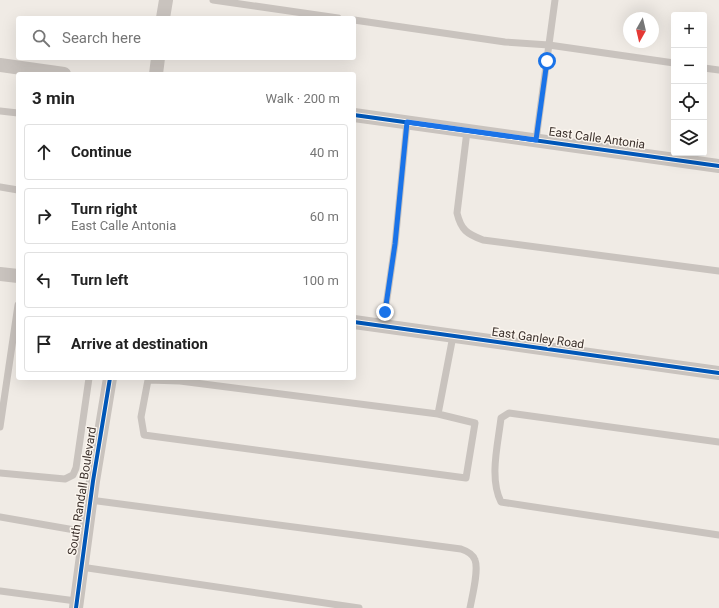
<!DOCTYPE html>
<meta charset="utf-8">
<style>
body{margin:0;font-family:Roboto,sans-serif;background:#f2f2f2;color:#222}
.controls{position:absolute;right:12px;top:12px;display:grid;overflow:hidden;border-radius:4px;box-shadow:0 4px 16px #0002}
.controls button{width:36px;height:36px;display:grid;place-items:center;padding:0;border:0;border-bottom:1px solid #e0e0e0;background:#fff;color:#222;font:20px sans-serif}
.compass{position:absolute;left:623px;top:12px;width:36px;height:36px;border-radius:50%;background:#fff;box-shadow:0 4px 16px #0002;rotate:188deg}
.stop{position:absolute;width:12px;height:12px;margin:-9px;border:3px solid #1a73e8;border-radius:50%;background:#fff}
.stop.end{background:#1a73e8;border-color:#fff;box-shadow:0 1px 4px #0008}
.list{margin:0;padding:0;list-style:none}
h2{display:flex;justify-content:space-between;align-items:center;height:52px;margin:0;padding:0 16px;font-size:17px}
h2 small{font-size:13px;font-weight:400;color:#767676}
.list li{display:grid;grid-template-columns:26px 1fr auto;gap:12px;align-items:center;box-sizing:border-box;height:56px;margin:0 8px 8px;padding:0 8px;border:1px solid #e0e0e0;border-radius:4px}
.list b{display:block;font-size:15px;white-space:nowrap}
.list p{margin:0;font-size:13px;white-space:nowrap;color:#767676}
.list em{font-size:13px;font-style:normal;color:#767676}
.icon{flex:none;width:22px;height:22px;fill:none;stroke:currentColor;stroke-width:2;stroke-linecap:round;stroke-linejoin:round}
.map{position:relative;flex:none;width:719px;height:608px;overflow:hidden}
.search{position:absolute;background:#fff;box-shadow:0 4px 16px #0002;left:16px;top:16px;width:340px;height:44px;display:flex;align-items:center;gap:10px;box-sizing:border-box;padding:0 14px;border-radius:4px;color:#767676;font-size:15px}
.panel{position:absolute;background:#fff;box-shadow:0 4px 16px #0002;left:16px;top:72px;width:340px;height:308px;border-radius:4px}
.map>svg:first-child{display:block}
</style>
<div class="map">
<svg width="719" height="608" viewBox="0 0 719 608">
<rect width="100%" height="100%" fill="#f0ebe5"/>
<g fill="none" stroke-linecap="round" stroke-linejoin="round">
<path stroke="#c9c3be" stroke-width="7" d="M213,0L338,18
M354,20L505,42L549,45L674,63
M704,68L719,70
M0,111L18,113
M467,131L457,213C461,230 467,234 483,240L719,271
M536,140L555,0
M0,187L18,190
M383,326L395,244L407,122
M438,414L180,381L148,380L141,417L144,435L466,478L475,423L438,414L453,336
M0,427L18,305
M719,442L509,413L501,418C498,444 489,478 501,502L719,535
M0,473L65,479L73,475L76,468L89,378
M90,500L461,549C467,551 473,554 475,560C479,570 472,597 470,608
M0,517L86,532
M81,567L359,608
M0,591L76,601"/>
<path stroke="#c9c3be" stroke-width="14" d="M163,18L166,0
M0,65L64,74
M156,74L158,58
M354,115L719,166
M0,274L18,276
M354,322L719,373
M76,608L93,481L110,378"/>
<defs>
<path id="cycleway" d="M354,115L719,166
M354,322L719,373
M76,608L93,481L110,378"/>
</defs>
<use href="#cycleway" stroke="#fbf5ee" stroke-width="6"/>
<use href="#cycleway" stroke="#0057b8" stroke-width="4"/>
</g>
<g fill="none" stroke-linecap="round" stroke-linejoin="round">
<path stroke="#1a73e8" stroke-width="5" d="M385,312L395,244L407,122L536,140L547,61"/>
</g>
<g text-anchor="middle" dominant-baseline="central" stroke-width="3" stroke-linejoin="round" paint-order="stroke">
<g font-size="12" fill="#3b302b" stroke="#fbf5ee">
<text transform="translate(597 138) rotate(8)">East Calle Antonia</text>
<text transform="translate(538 338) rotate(8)">East Ganley Road</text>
<text transform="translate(82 491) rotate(-81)">South Randall Boulevard</text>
</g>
</g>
</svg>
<div class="controls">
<button>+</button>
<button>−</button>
<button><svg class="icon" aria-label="locate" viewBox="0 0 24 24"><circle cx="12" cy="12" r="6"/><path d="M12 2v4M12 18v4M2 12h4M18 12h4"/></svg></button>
<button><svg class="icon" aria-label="layers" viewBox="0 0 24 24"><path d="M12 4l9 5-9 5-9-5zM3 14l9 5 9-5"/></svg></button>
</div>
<svg class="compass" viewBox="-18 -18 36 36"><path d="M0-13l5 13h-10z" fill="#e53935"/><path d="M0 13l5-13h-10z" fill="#767676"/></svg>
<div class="stop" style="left:547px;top:61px"></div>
<div class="stop end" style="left:385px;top:312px"></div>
<div class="search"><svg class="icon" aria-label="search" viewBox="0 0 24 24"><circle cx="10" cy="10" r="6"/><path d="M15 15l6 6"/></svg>Search here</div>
<section class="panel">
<h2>3 min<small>Walk · 200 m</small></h2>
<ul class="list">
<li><svg class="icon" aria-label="ahead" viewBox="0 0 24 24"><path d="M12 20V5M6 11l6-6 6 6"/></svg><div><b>Continue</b></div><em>40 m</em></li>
<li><svg class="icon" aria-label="right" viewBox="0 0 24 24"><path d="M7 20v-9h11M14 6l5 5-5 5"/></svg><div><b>Turn right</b><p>East Calle Antonia</p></div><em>60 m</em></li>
<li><svg class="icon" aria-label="left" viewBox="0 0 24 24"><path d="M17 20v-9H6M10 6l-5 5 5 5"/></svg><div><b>Turn left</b></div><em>100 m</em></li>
<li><svg class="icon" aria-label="arrive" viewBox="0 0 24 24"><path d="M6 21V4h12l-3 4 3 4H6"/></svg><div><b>Arrive at destination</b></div></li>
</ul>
</section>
</div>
